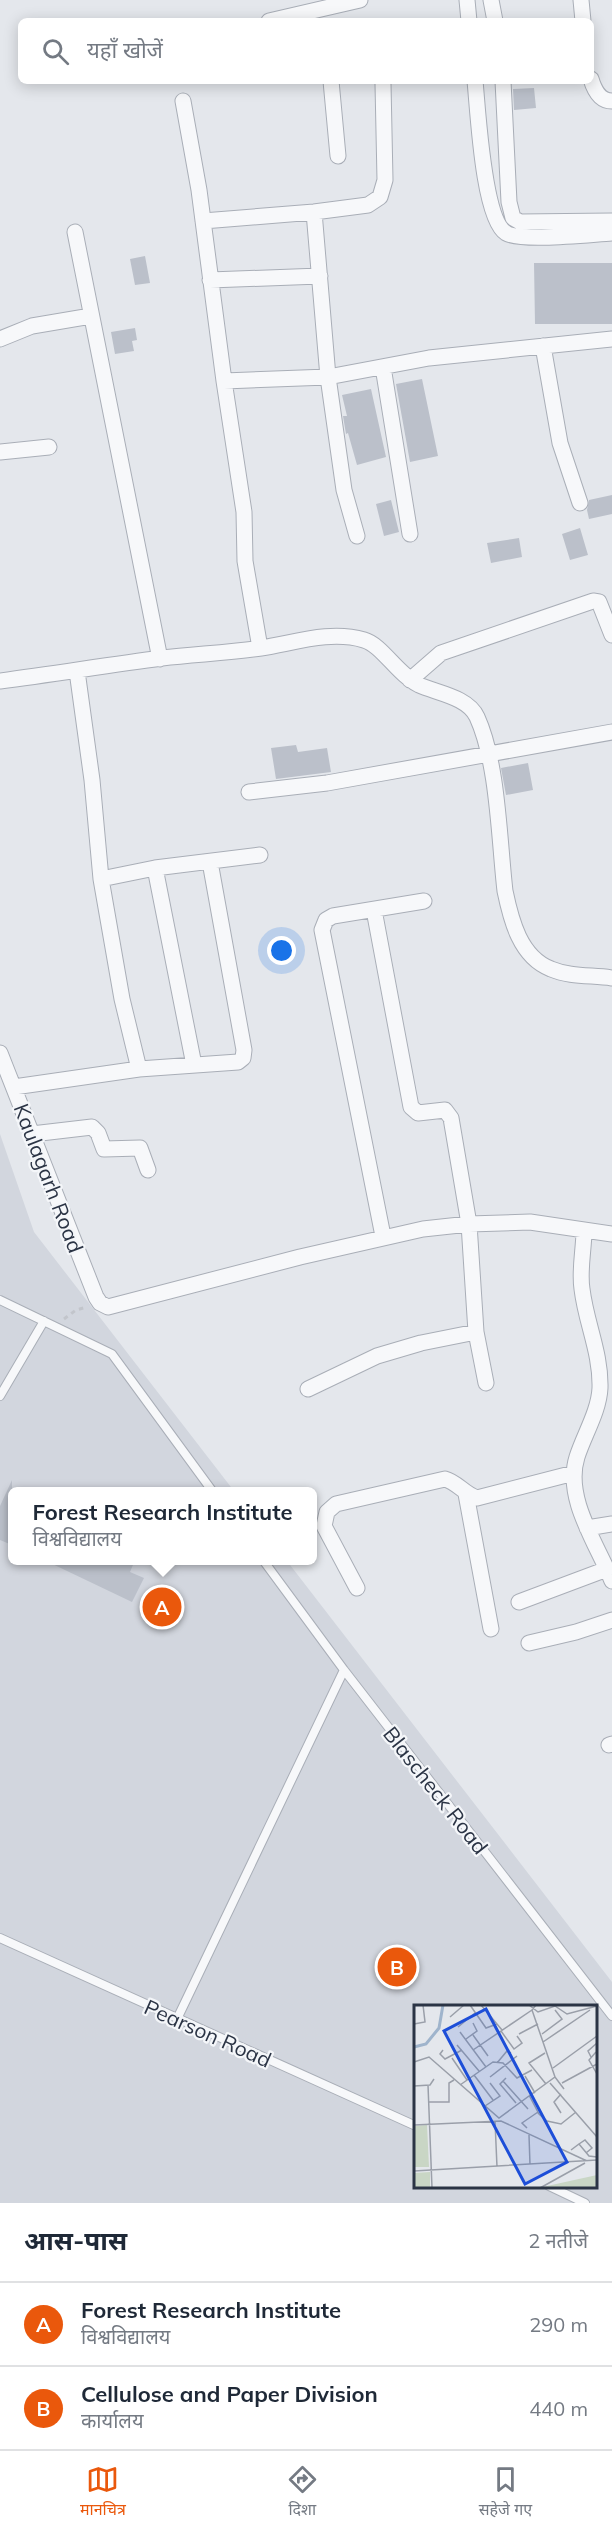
<!DOCTYPE html>
<html lang="hi">
<meta charset="utf-8">
<style>
body{margin:0;font-family:Mulish,"Noto Sans Devanagari",sans-serif;background:#f2f2f3;color:#1f2937}
.you{position:absolute;left:282px;top:951px;width:21px;height:21px;margin:-15px;border:4px solid #fff;border-radius:50%;background:#1a73e8;box-shadow:0 0 0 9px #1a73e833}
.badge{display:grid;place-items:center;width:39px;height:39px;border-radius:50%;background:#ea580c;color:#fff;font-size:20px;font-weight:700}
.pin{position:absolute;translate:-50% -50%;border:3px solid #fff;box-shadow:0 2px 6px #0006}
.popup{position:absolute;left:8px;top:1487px;width:309px;height:78px;box-sizing:border-box;display:grid;place-content:center;border-radius:9px;background:#fff;filter:drop-shadow(0 2px 4px #0005);font-size:20px;white-space:nowrap;color:#747a83}
.popup b{font-size:22px;color:#1f2937}
.popup::after{content:'';position:absolute;left:50%;top:100%;margin-left:-12px;border:12px solid transparent;border-top-color:#fff}
.list{margin:0;padding:0;list-style:none}
h2{display:flex;justify-content:space-between;align-items:center;height:78px;margin:0;padding:0 24px;font-size:26px}
h2 small{font-size:20px;font-weight:400;color:#747a83}
.list li{display:grid;grid-template-columns:39px 1fr auto;gap:18px;align-items:center;box-sizing:border-box;height:84px;padding:0 24px;border-top:2px solid #e0e1e3}
.list b{display:block;font-size:22px;white-space:nowrap}
.list p{margin:0;font-size:20px;white-space:nowrap;color:#747a83}
.list em{font-size:20px;font-style:normal;color:#747a83}
.icon{flex:none;width:33px;height:33px;fill:none;stroke:currentColor;stroke-width:2;stroke-linecap:round;stroke-linejoin:round}
.map{position:relative;flex:none;width:612px;height:2203px;overflow:hidden}
.search{position:absolute;background:#fff;box-shadow:0 3px 15px #0003;left:18px;right:18px;top:18px;height:66px;display:flex;align-items:center;gap:15px;box-sizing:border-box;padding:0 21px;border-radius:9px;color:#747a83;font-size:22px}
.sheet{height:246px;background:#fff}
nav{display:flex;justify-content:space-around;align-items:center;box-sizing:border-box;height:84px;border-top:2px solid #e0e1e3;background:#fff;font-size:16px;color:#747a83}
nav a{display:grid;justify-items:center;gap:3px}
nav .on{color:#ea580c}
.map>svg:first-child{display:block}
</style>
<div class="map">
<svg width="612" height="2203" viewBox="0 0 612 2203">
<rect width="100%" height="100%" fill="#e4e7ec"/>
<path fill="#d2d6de" fill-rule="evenodd" d="M0,1134L34,1232L234,1491L12,1492V1560L287,1561L612,1982V2203H0ZM416,2006H596V2186H416Z"/>
<path fill="#bbc0ca" d="M534,88L536,108L514,110L513,89Z
M145,256L150,283L135,285L130,259Z
M534,263H612V324H535Z
M135,328L137,340L132,341L134,351L115,354L111,332Z
M422,379L438,456L410,462L396,384Z
M371,389L386,457L357,465L348,433L346,434L343,416H347L342,395Z
M612,495V514L589,519L587,510L589,500Z
M391,500L399,532L384,536L376,504Z
M580,528L588,555L570,560L562,534Z
M519,538L522,557L491,563L487,543Z
M296,745L298,752L327,748L331,772L276,779L271,748Z
M528,763L533,790L506,795L501,768Z
M12,1480V1545L0,1540V1506Z
M44,1560H135L130,1572L144,1578L132,1602Z"/>
<g fill="none" stroke-linecap="round" stroke-linejoin="round">
<defs>
<path id="lane" d="M0,1300L112,1354L213,1492
M0,1396L44,1321
M263,1560L344,1670L612,2016
M0,1938L416,2126
M177,2019L344,1670
M549,2186L585,2203"/>
<path id="street" d="M467,0L469,21
M491,0L495,21
M581,0L583,21
M269,21L360,0
M591,79C594,89 599,101 612,101
M331,81L338,156
M475,81C478,110 483,219 506,233C520,242 592,234 612,233
M503,81L509,202L513,218L520,222L612,221
M183,101L199,190L224,381L244,512L245,561L260,648
M314,212L328,377L344,490L357,536
M203,221L314,212L368,205L380,197L385,180L383,84
M75,232L160,659
M210,280L320,276
M0,339L32,326L91,316
M543,346L560,443L580,503
M383,367L410,534
M224,381L328,377L429,358L612,339
M0,452L49,447
M77,671L92,780L101,879L122,999L139,1069
M410,680L441,653L593,601L599,602L612,635
M0,681C54,674 108,665 162,658C195,654 228,653 261,648C294,643 330,630 364,640C382,645 397,674 419,685C437,693 468,697 477,717C498,763 499,839 505,891C511,920 520,957 551,969C570,977 592,975 612,978
M249,792L327,783L612,732
M155,868L194,1065
M101,879L155,868L260,855
M374,910L411,1107L418,1113L445,1110L451,1118L469,1224L476,1332L486,1383
M0,1053L96,1297L100,1303L108,1307L300,1257L423,1229L469,1224L530,1222L612,1234
M14,1087L139,1069L238,1062L243,1058L244,1050L210,862
M32,1134L92,1127L98,1133L104,1149L140,1148L148,1170
M584,1230C584,1249 579,1270 582,1289C586,1323 601,1353 600,1388C599,1411 584,1435 577,1457C564,1498 597,1544 612,1581
M383,1236L322,930L326,920L333,916L424,901
M308,1389L377,1356L421,1343L476,1332
M466,1494L491,1629
M587,1528L612,1524
M357,1588L324,1526L327,1512L336,1504L445,1479C457,1482 464,1494 477,1498L574,1473
M519,1602L607,1569
M529,1643L576,1632L612,1620
M609,1745L612,1744"/>
</defs>
<use href="#lane" stroke="#a9aeb7" stroke-width="10"/>
<use href="#street" stroke="#a9aeb7" stroke-width="17"/>
<path stroke="#c2c5cb" stroke-width="3" stroke-dasharray="4.5 4.5" stroke-linecap="butt" d="M64,1319L76,1310L87,1307"/>
<use href="#lane" stroke="#f7f8fa" stroke-width="8"/>
<use href="#street" stroke="#f7f8fa" stroke-width="15"/>
</g>
<g text-anchor="middle" dominant-baseline="central" stroke-width="4.5" stroke-linejoin="round" paint-order="stroke">
<g font-size="21" fill="#2b3445" stroke="#f4f6f9">
<text transform="translate(49 1178) rotate(69)">Kaulagarh Road</text>
<text transform="translate(436 1790) rotate(52)">Blascheck Road</text>
<text transform="translate(208 2033) rotate(24)">Pearson Road</text>
</g>
</g>
<g transform="translate(414 2005)">
<rect width="183" height="183" fill="#e4e7ec"/>
<path d="M13,120L15,162H0V121ZM16,167V183H0V168ZM183,170V183H124Z" fill="#c9d6c5"/>
<path fill="none" stroke="#9fb4cc" stroke-width="3" d="M0,42L12,39L25,23L29,0"/>
<path fill="none" stroke="#9a9fa9" stroke-width="1.5" d="M56,0L72,23L83,19M67,0L88,25M115,0L124,7L141,1L153,9L183,1M122,0L118,5L141,72M36,12L50,0M0,19L11,17L9,0M44,22L61,8M87,26L100,44L108,38L103,31M46,27L72,62M105,29L124,19M128,29L148,14L141,5M59,30L74,51M52,34L63,26L59,18M129,37L176,5M43,40L65,66M29,45L26,49L31,54L48,45M59,45L118,5M182,47L175,55L183,69M131,48L115,58L132,79M177,52L174,46L183,38M38,53L53,75M0,57L15,52L85,113L141,72L150,84M83,58L93,46L97,48M139,63L183,31M60,70L79,95M111,71L121,88M76,72L103,51M92,73L86,79L102,98M89,76L114,104M136,78L183,132M148,78L183,59M14,80L18,183M46,80L79,57L89,58L103,73L118,65M0,81L16,80L20,74M147,89L140,97L147,108M115,90L125,109L133,116L147,119L162,107M15,97H35V78L40,75M71,101L86,91L76,78M81,116L83,162M0,120L87,116L173,156M113,123L108,118L124,107M115,130L116,160M165,139L171,135L178,143L172,148M157,145L165,139L175,151L183,152M0,166L183,155M126,183L171,158"/>
<path fill="#1d4ed8" fill-opacity="0.15" stroke="#1d4ed8" stroke-width="3" d="M72,4L153,157L111,179L30,26Z"/>
<rect width="183" height="183" fill="none" stroke="#2b3445" stroke-width="3"/>
</g>
</svg>
<div class="you"></div>
<div class="pin badge" style="left:162px;top:1607px">A</div>
<div class="popup"><b>Forest Research Institute</b>विश्वविद्यालय</div>
<div class="pin badge" style="left:397px;top:1967px">B</div>
<div class="search"><svg class="icon" aria-label="search" viewBox="0 0 24 24"><circle cx="10" cy="10" r="6"/><path d="M15 15l6 6"/></svg>यहाँ खोजें</div>
</div>
<section class="sheet">
<h2>आस-पास<small>2 नतीजे</small></h2>
<ul class="list">
<li><span class="badge">A</span><div><b>Forest Research Institute</b><p>विश्वविद्यालय</p></div><em>290 m</em></li>
<li><span class="badge">B</span><div><b>Cellulose and Paper Division</b><p>कार्यालय</p></div><em>440 m</em></li>
</ul>
</section>
<nav>
<a class="on"><svg class="icon" aria-label="map" viewBox="0 0 24 24"><path d="M3 6l6-2 6 2 6-2v14l-6 2-6-2-6 2zM9 4v14M15 6v14"/></svg>मानचित्र</a>
<a><svg class="icon" aria-label="directions" viewBox="0 0 24 24"><path d="M12 3l9 9-9 9-9-9zM9 14v-3h6M13 9l2 2-2 2"/></svg>दिशा</a>
<a><svg class="icon" aria-label="saved" viewBox="0 0 24 24"><path d="M7 4h10v16l-5-4-5 4z"/></svg>सहेजे गए</a>
</nav>
